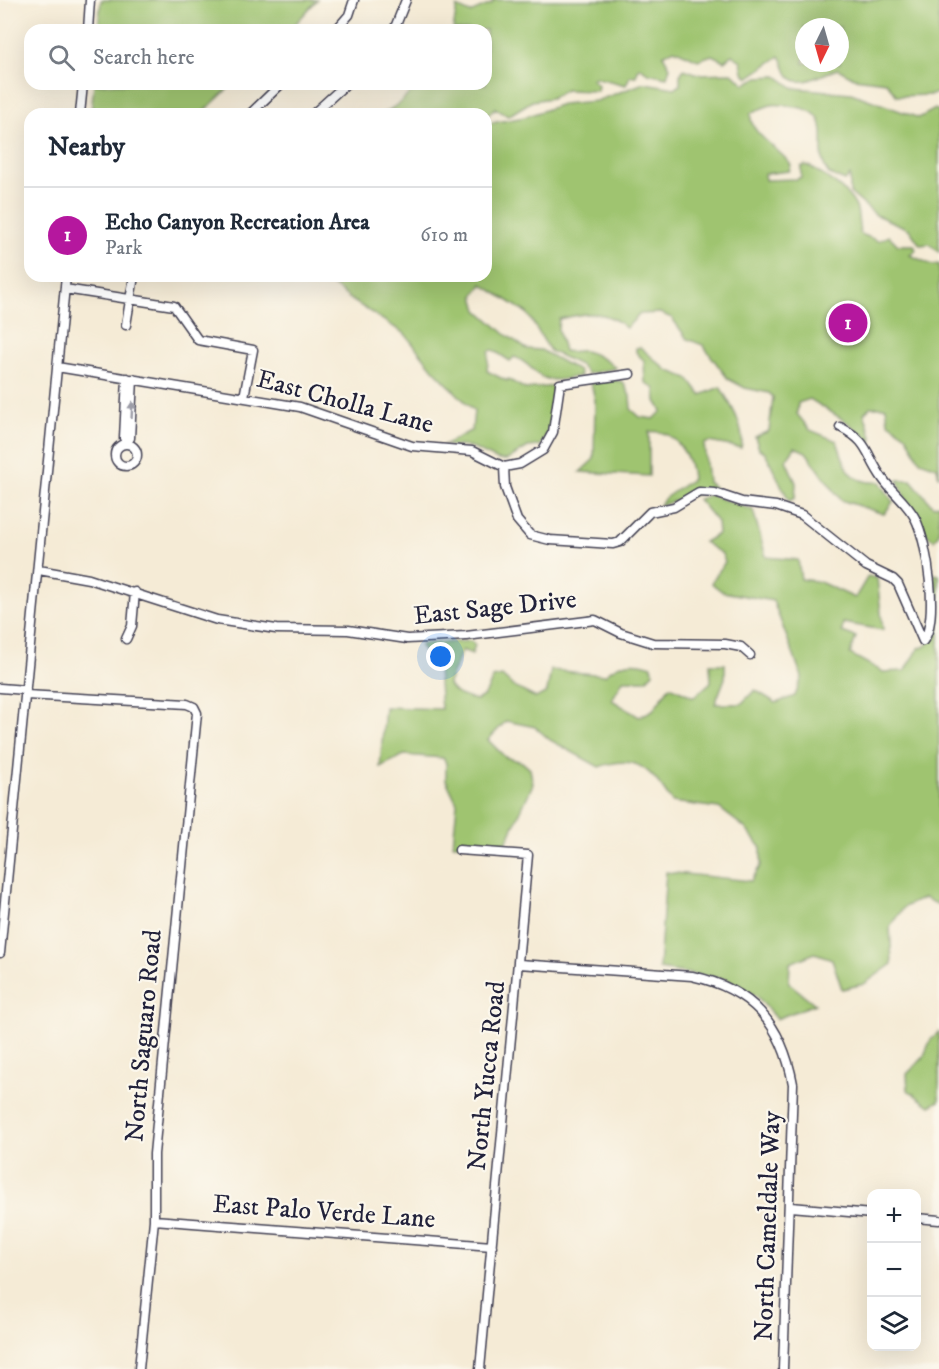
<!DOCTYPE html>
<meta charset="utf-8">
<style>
body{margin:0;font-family:"IM FELL DW Pica",serif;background:#f6f6f7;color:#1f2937}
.controls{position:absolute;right:18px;bottom:18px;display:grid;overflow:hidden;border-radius:12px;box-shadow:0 6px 24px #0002}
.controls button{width:54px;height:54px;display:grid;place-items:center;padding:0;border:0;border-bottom:2px solid #e0e1e3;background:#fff;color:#1f2937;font:30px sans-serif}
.compass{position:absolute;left:795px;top:18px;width:54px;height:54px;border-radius:50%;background:#fff;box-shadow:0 6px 24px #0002;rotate:185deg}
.you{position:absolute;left:441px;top:657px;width:21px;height:21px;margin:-15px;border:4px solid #fff;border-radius:50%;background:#1a73e8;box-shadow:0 0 0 9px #1a73e833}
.badge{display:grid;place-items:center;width:39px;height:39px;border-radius:50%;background:#b5179e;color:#fff;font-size:20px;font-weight:700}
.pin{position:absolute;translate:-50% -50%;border:3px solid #fff;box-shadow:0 2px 6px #0006}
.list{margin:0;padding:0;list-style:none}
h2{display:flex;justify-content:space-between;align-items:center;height:78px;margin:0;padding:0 24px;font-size:26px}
h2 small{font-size:20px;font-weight:400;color:#747a83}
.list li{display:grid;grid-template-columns:39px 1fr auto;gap:18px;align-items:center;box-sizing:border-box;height:96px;padding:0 24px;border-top:2px solid #e0e1e3}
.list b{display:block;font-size:22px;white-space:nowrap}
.list p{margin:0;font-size:20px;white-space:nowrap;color:#747a83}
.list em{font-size:20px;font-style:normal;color:#747a83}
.icon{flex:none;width:33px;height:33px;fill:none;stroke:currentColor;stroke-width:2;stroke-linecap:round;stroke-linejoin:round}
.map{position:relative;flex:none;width:939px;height:1369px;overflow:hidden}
.search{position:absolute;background:#fff;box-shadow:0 6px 24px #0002;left:24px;top:24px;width:468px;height:66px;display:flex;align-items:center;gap:15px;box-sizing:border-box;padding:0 21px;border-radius:18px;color:#747a83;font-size:22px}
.panel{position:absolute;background:#fff;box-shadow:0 6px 24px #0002;left:24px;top:108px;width:468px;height:174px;border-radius:18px}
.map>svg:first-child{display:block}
</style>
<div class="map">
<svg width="939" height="1369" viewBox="0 0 939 1369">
<rect width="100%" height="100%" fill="#fbf7ec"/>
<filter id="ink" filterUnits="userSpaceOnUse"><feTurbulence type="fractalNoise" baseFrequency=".0167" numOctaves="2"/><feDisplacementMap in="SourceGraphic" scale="12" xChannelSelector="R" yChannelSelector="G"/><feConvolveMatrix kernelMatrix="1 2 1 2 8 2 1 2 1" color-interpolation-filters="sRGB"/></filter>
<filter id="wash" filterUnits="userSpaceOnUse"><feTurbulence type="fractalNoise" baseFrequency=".008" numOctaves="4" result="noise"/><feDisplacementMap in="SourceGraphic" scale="24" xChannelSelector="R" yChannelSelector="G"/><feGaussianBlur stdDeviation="1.35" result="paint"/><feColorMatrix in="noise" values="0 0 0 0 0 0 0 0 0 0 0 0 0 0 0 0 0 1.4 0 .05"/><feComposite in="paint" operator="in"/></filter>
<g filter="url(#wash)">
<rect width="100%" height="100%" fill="#f5ebd6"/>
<path fill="#9fc46f" stroke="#607355" stroke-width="1.5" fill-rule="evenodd" d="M101,0H317L290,30H98Z
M492,0H939V92L932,95L897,96L886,82L854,78L838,69C824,72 801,90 789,76C784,69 784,61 780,56L748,78L743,72L741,61L732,55L724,61L712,55L698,60L674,49L663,55L670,67L667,77L648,73L639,67L636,76H630L626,85L594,77L592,79L598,85L597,91L565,90L551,98L532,101L508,116L495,108L486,117V114H383L400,103L419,84H486V30H453L457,7L470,13L493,3ZM804,27H840V63H804Z
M684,69L698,74L732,73L745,84L758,77L777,76L794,88L851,93L919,118L935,109L939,111V252L930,244L920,245L909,229L876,215L850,193V175L845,181L829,174C810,151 841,114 796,107C773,103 772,103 751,113C747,133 781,149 791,165L789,171L764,174L765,180L797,179L801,177V167L805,165L811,167C827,179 845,187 855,205C860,213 857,225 861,234L878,241L889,236L898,245H914L916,250L910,255L932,265L939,264V477L937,467L920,461L906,435L888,422L886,407H870L864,413L872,437L871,442L847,422L810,399L798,403L797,414L810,430L837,441C845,465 849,485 880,482L893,502L884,514L841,500L806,452L795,447L786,460L796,483L795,498L789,501L765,452L759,449L755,437L769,431L773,397L769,393L745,388L728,379L703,345L687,339L672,318L660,313L640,314L626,328C606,308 584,313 559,319L558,329L564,351C572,353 576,350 584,351C596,353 607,361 616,368L588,374L580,365L550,351L527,313L482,284L474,296L478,310L505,334L527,349L541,350L579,371L580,376C568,378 553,383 542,377C532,371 526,360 514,357L510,361L493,350L489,351L487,371L507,381L508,379L525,389L553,386C552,407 554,428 540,446L528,447L507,460H498L470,447L444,445L472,430L474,411L433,369L405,334L353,301L320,276H486V124L525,117L562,104L596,101L644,83L675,88L680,85V75Z
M94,84H233L201,114H91Z
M640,347L667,370L688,378L701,395L720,387C730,403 746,428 741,448L709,442L704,444L708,482L715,488L659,506L665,498L692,479C691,457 675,428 649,432V476L580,472L594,459L595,400L591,383L615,380L623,382L630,396L631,409L640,417L654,419L662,411L656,401L655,389L645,382L644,361L636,352V348Z
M898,480H911L933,506L939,504V534L934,540C916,528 905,499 898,480Z
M710,495L753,510L766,557L798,560L801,579L820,582L855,598L868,576L877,578L883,630L843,623L842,632L856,637L850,654L883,672L905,671L919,648L924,647L933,639L936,601L934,574L939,575V905L924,898L904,907L890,926L892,964L864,984L842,989L832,959L815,953L790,963L789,983L815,1004L776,1019L757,996L726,979L659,969L666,872L751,881L761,865V848L745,828L719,808L672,802C651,771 639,753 599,767L550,740L535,727L506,721L488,740L505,757L522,762L530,769L533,784L506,843L453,844L457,803L446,780V763L443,758L404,755L380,767L385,707L441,709L438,670L420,646L423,644L471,641L475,645L472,654L462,650L448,683C454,696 464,697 477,700L485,695L493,678L502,676L514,687L536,698L547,692L551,670L605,675C620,661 633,660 652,666L653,673L646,680H623L612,700L639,717L653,710L670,686L694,697L711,682L710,664H725V678L715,704H741L755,690L776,703L795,696L802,677L773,601L723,592L711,583L725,562L722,554L704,542L718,534L717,522L698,499Z
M939,1032V1101L930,1106L908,1090L907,1074L923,1058L931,1039Z"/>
</g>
<g filter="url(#ink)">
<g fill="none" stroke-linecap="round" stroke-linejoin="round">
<defs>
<path id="minor" d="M88,30L90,0
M336,30L349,15L354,0
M394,30L406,0
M80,114L83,84
M250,114L281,84
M313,114L346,84
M65,289L174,306L198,340L253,350L244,397
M126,325L134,276
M57,367L300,407L412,446L472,451L504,467L520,464L543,450L553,432L560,384L630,374
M127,378L124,438L127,443L130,438L133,379
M115 455a11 11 0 1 1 22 0a11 11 0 1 1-22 0Z
M504,467L505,487L517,520L530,535L550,540L613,544L620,542L650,512L674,507L699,492L715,493L742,502L776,506L802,515L866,566L893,579L898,584L923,641C939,621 928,543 915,518C907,503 892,492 883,479C865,454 870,442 840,427
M39,570L89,579L217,620L276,629L348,630L407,639L466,636L595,620L621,633L653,643L725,644L741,647L750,655
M126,639L132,626L135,592
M0,688L26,690
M26,695L187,704L194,707L197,713L154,1154V1220L139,1369
M459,850L528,855L480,1369
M0,953L66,276
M519,964L692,976C752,989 782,1024 793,1084L783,1369
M791,1207L872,1214
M916,1218L939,1220
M154,1220L492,1246"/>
</defs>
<use href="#minor" stroke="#424052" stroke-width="11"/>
<use href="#minor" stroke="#fff" stroke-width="8"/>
</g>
<defs><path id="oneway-solid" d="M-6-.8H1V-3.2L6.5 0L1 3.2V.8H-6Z" transform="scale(1.5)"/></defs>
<use fill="#9c9ca7" href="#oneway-solid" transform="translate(132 410) rotate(-87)"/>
</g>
<g text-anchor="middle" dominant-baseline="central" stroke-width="4.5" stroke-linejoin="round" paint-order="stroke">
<g font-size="26" fill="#22223b" stroke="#fbf7ec">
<text transform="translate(345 402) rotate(15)">East Cholla Lane</text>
<text transform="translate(495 608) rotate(-6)">East Sage Drive</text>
<text transform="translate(144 1036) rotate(-85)">North Saguaro Road</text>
<text transform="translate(487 1076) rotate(-84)">North Yucca Road</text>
<text transform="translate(324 1212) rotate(4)">East Palo Verde Lane</text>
<text transform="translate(768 1226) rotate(-88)">North Cameldale Way</text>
</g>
</g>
</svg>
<div class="controls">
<button>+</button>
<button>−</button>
<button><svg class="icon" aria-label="layers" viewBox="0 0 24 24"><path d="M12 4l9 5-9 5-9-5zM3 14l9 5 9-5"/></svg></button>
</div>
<svg class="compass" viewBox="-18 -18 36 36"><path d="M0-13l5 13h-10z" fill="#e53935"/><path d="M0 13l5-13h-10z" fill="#747a83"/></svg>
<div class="you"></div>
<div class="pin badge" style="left:848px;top:323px">1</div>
<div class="search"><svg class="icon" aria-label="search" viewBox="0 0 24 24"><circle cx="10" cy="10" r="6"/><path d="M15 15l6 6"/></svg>Search here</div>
<section class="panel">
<h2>Nearby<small></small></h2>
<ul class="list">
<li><span class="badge">1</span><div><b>Echo Canyon Recreation Area</b><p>Park</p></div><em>610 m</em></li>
</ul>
</section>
</div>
